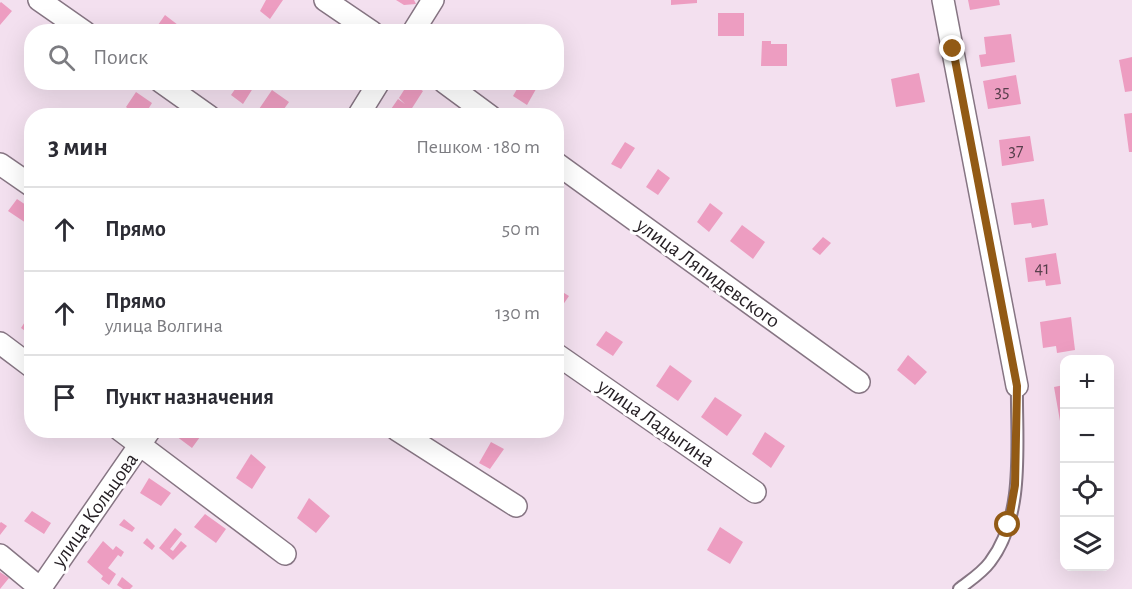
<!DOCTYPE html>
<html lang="ru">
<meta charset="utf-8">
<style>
body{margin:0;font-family:"Alegreya Sans",sans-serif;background:#f2f2f3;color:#2b2b33}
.controls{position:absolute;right:18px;bottom:18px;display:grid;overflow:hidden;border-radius:12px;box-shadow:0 6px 24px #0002}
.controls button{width:54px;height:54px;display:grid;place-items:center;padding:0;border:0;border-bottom:2px solid #e1e1e2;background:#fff;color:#2b2b33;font:30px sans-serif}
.stop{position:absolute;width:18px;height:18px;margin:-14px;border:4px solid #925a15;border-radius:50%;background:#fff}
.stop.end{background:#925a15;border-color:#fff;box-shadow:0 2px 6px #0008}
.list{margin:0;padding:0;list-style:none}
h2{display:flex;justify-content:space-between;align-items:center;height:78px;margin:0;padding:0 24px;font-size:26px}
h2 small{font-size:20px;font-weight:400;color:#7c7c81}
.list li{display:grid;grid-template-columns:39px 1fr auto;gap:18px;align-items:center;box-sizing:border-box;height:84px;padding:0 24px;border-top:2px solid #e1e1e2}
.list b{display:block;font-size:22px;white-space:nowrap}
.list p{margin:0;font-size:20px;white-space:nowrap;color:#7c7c81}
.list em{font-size:20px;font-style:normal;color:#7c7c81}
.icon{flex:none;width:33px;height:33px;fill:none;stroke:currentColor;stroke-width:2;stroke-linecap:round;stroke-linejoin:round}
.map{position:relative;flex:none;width:1132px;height:589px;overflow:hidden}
.search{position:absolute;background:#fff;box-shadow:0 6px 24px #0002;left:24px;top:24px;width:540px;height:66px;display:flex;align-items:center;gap:15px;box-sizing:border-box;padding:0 21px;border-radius:24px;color:#7c7c81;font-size:22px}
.panel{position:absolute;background:#fff;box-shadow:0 6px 24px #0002;left:24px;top:108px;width:540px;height:330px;border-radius:24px}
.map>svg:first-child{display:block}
</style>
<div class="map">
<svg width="1132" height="589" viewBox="0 0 1132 589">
<rect width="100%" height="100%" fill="#f3e0ef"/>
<path fill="#ed9dc1" d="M266,0H283L270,19L260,11Z
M396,0H414L416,4L404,5Z
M671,0H697V3L671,5Z
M968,0H999L1000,5L970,10Z
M1,2L12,11L0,25V3Z
M718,13H744V36H718Z
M165,15L178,25L173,32H153Z
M320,25L329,32H316Z
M1011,34L1015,62L981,67L979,55L986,54L984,37Z
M762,41H771V44H787V66H761Z
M1132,57V91L1125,92L1119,60Z
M919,73L925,102L896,107L891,79Z
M1016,75L1021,104L988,109L983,81Z
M240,82H257L243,104L231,95Z
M409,82L423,91L407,116H394L389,112L398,99L405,104L399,98Z
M521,82H540L527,105L513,96Z
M272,90L289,102L279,116H262L257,112Z
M136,92L152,103L144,116H136L126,107Z
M1132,113V152H1129L1124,114Z
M1030,136L1034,161L1002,166L999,140Z
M625,142L635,148L621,169L611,164Z
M658,169L670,178L658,195L646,187Z
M17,199L32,209V227L8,211Z
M1044,199L1048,225L1032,228L1031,223L1014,225L1011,203Z
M710,203L723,213L709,232L697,222Z
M742,225L765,242L753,259L730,241Z
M823,237L831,243L820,255L812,249Z
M1056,253L1061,284L1046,286L1045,280L1028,282L1025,258Z
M556,288L569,296L556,315Z
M32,311V336L21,328Z
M1071,317L1075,350L1057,353L1056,346L1043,348L1040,322Z
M606,331L623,342L613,356L596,345Z
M908,355L927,372L915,385L897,370Z
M670,365L692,381L678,401L656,386Z
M1064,385V420L1060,421L1054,387Z
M715,397L742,415L727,436L701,417Z
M53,430H66L62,437Z
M174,430H205L192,448L172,433Z
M765,432L785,446L771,468L752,454Z
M491,442L504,449L490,469L479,463Z
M251,454L266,467L252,489L236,478Z
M149,478L171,493L161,506L140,493Z
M309,498L330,516L316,533L297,518Z
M32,511L51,523L44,534L24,521Z
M205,514L226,529L216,543L194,527Z
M124,519L135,528L132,532L119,525Z
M1,522L7,526L0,535V523Z
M720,527L743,542L730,564L707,550Z
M175,528L182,534L170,549L173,551L181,541L187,546L173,560L159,548Z
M147,538L155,546L152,550L143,543Z
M103,541L113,550L116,546L124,552L121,557L118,555L108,568L116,574L109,585L101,579L103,576L87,562Z
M0,572L9,578L0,589Z
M122,577L133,586L130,589H123L117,585Z"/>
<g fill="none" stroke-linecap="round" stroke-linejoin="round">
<defs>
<path id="lane" d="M959,589C969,581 982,573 990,562C1026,515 1016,441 1017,386"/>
<path id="street" d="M39,0L85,32
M325,0L372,32
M943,0L1017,386
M413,32L433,0
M161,82L209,116
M444,82L490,116
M358,116L379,82
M556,163L859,382
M0,164L32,186
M0,343L32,367
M556,354L755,492
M120,430L285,554
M397,430L516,506
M0,555L40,588
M40,589L150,430"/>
</defs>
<use href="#lane" stroke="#867583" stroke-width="14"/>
<use href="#street" stroke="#867583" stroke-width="24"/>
<use href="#lane" stroke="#fff" stroke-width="10"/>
<use href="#street" stroke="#fff" stroke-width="21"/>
</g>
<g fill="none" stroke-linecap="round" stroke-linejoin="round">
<path stroke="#925a15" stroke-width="8" d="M953,49L1017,386L1015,485L1008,525"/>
</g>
<g text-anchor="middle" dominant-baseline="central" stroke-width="6" stroke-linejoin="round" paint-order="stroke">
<g font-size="18" fill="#583f4c">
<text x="1002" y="92">35</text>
<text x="1016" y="151">37</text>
<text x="1042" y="269">41</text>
</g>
<g font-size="21" fill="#262025" stroke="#fff">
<text transform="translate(708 273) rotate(36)">улица Ляпидевского</text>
<text transform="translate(656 423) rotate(35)">улица Ладыгина</text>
<text transform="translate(95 510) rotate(-55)">улица Кольцова</text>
</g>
</g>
</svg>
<div class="controls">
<button>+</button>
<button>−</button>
<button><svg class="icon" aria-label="locate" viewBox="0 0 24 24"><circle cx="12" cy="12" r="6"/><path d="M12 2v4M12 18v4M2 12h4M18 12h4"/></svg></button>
<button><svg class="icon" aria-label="layers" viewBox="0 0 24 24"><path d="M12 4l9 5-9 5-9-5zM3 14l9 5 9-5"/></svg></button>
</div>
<div class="stop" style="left:1008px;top:525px"></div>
<div class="stop end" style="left:953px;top:49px"></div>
<div class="search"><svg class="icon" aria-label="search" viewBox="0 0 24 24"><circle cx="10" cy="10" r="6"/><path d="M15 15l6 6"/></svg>Поиск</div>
<section class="panel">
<h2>3 мин<small>Пешком · 180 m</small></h2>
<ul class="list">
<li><svg class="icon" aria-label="ahead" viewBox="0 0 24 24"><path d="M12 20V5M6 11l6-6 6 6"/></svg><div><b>Прямо</b></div><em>50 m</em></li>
<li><svg class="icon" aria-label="ahead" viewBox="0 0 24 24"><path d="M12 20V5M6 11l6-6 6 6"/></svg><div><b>Прямо</b><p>улица Волгина</p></div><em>130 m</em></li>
<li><svg class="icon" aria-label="arrive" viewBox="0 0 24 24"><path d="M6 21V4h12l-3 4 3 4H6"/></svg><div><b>Пункт назначения</b></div></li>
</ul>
</section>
</div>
